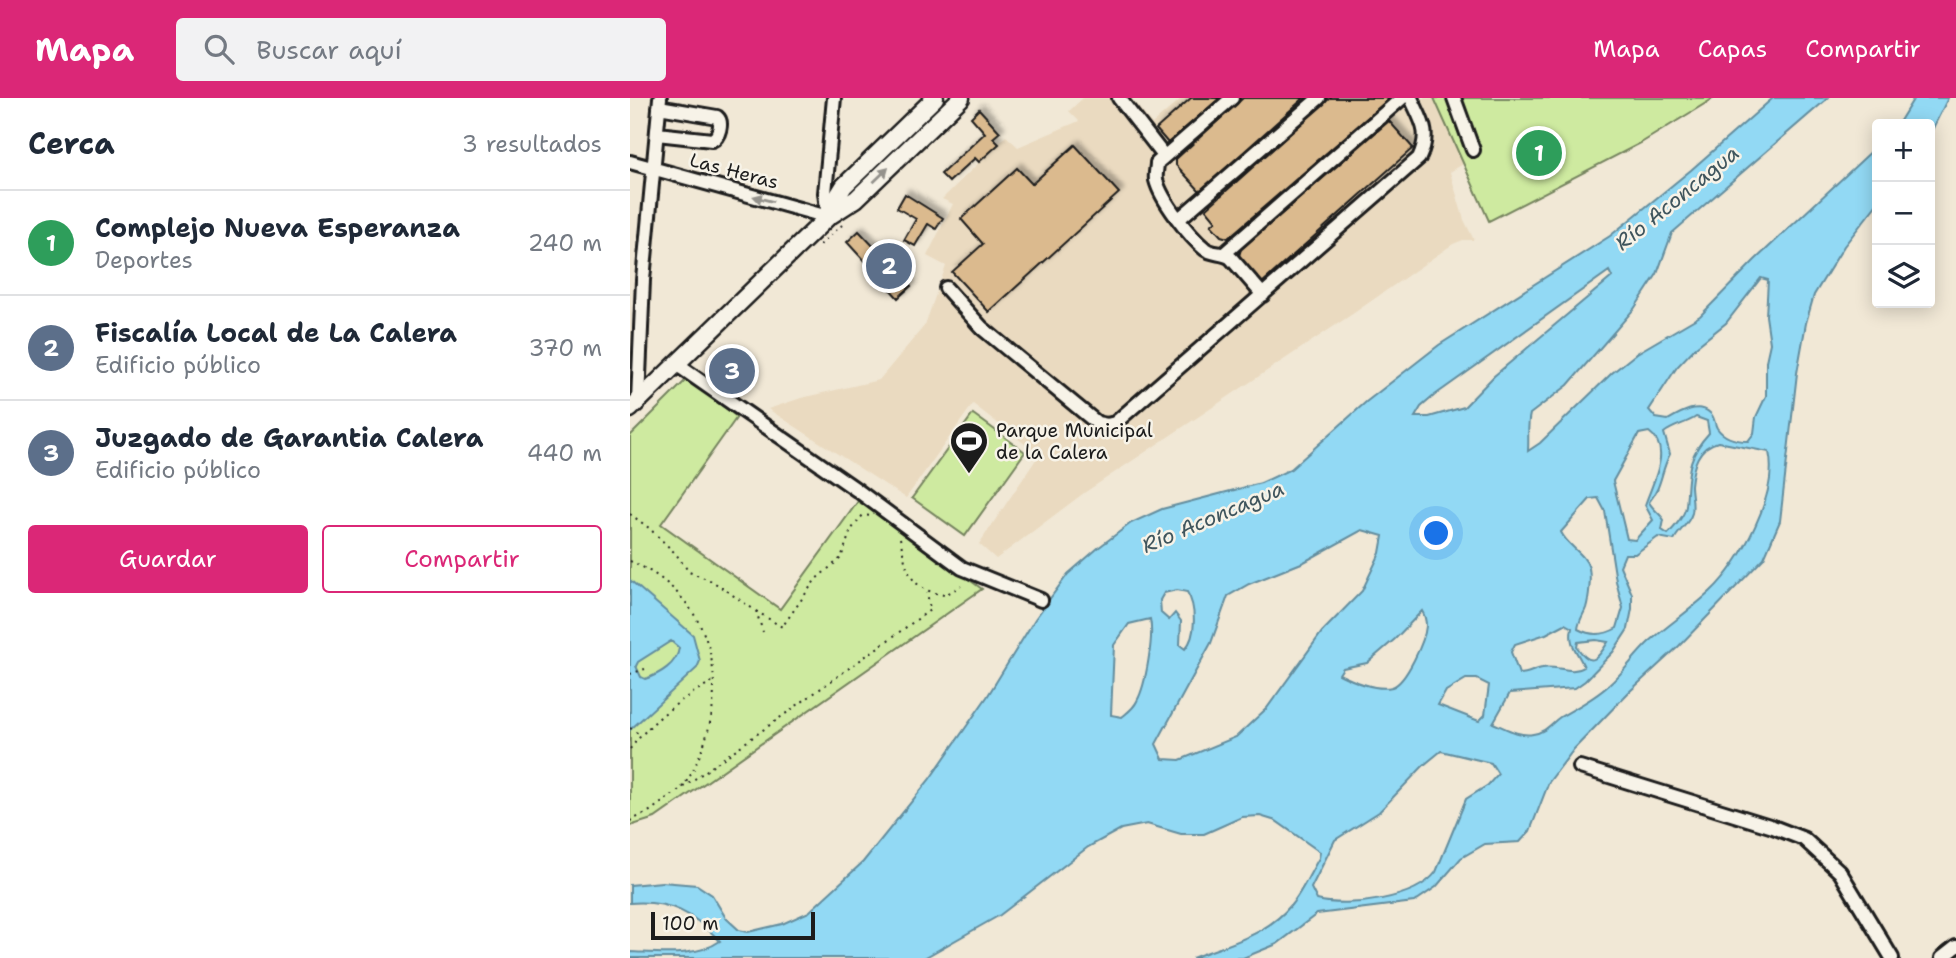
<!DOCTYPE html>
<html lang="es">
<meta charset="utf-8">
<style>
body{margin:0;font-family:"Shantell Sans",sans-serif;background:#f2f2f3;color:#1f2937}
.controls{position:absolute;right:21px;top:21px;display:grid;overflow:hidden;border-radius:7px;box-shadow:0 4px 18px #0003}
.controls button{width:63px;height:63px;display:grid;place-items:center;padding:0;border:0;border-bottom:2px solid #e0e1e3;background:#fff;color:#1f2937;font:35px sans-serif}
.scale{position:absolute;left:21px;bottom:18px;width:164px;box-sizing:border-box;padding-left:7px;border:4px solid #1c1c1c;border-top:0;font-size:19px;line-height:24px;white-space:nowrap;color:#1c1c1c;-webkit-text-stroke:5px #f7f3e8;paint-order:stroke}
.you{position:absolute;left:807px;top:436px;width:24px;height:24px;margin:-18px;border:5px solid #fff;border-radius:50%;background:#1a73e8;box-shadow:0 0 0 10px #1a73e833}
.badge{display:grid;place-items:center;width:46px;height:46px;border-radius:50%;background:#db2777;color:#fff;font-size:23px;font-weight:700}
.pin{position:absolute;translate:-50% -50%;border:4px solid #fff;box-shadow:0 2px 7px #0006}
.list{margin:0;padding:0;list-style:none}
h2{display:flex;justify-content:space-between;align-items:center;height:91px;margin:0;padding:0 28px;font-size:30px}
h2 small{font-size:23px;font-weight:400;color:#747a83}
.list li{display:grid;grid-template-columns:46px 1fr auto;gap:21px;align-items:center;box-sizing:border-box;height:105px;padding:0 28px;border-top:2px solid #e0e1e3}
.list b{display:block;font-size:26px;white-space:nowrap}
.list p{margin:0;font-size:23px;white-space:nowrap;color:#747a83}
.list em{font-size:23px;font-style:normal;color:#747a83}
.actions{display:flex;gap:14px;padding:21px 28px}
.actions a{flex:1;padding:16px 0;border:2px solid #db2777;border-radius:7px;text-align:center;font-size:24px;color:#db2777}
.actions .main{background:#db2777;color:#fff}
.icon{flex:none;width:38px;height:38px;fill:none;stroke:currentColor;stroke-width:2;stroke-linecap:round;stroke-linejoin:round}
.map{position:relative;flex:none;width:1326px;height:860px;overflow:hidden}
header{display:flex;align-items:center;gap:42px;box-sizing:border-box;height:98px;padding:0 35px;background:#db2777;color:#fff}
header strong{font-size:33px}
nav{display:flex;gap:38px;margin-inline-start:auto;font-size:24px}
.search{width:490px;height:63px;background:#f2f2f3;display:flex;align-items:center;gap:18px;box-sizing:border-box;padding:0 24px;border-radius:7px;color:#747a83;font-size:26px}
main{display:flex}
aside{flex:1;background:#fff}
.map>svg:first-child{display:block}
</style>
<header>
<strong>Mapa</strong>
<div class="search"><svg class="icon" aria-label="search" viewBox="0 0 24 24"><circle cx="10" cy="10" r="6"/><path d="M15 15l6 6"/></svg>Buscar aquí</div>
<nav><a>Mapa</a><a>Capas</a><a>Compartir</a></nav>
</header>
<main>
<aside>
<h2>Cerca<small>3 resultados</small></h2>
<ul class="list">
<li><span class="badge" style="background:#2e9e5b">1</span><div><b>Complejo Nueva Esperanza</b><p>Deportes</p></div><em>240 m</em></li>
<li><span class="badge" style="background:#5c6f8a">2</span><div><b>Fiscalía Local de La Calera</b><p>Edificio público</p></div><em>370 m</em></li>
<li><span class="badge" style="background:#5c6f8a">3</span><div><b>Juzgado de Garantia Calera</b><p>Edificio público</p></div><em>440 m</em></li>
</ul>
<div class="actions"><a class="main">Guardar</a><a>Compartir</a></div>
</aside>
<div class="map">
<svg width="1326" height="860" viewBox="0 0 1326 860">
<defs>
<filter id="shadow"><feDropShadow dx="4.5" dy="-4.5" stdDeviation="2" flood-color="#0004"/></filter>
</defs>
<rect width="100%" height="100%" fill="#f1e8d6"/>
<filter id="ink" filterUnits="userSpaceOnUse"><feTurbulence type="fractalNoise" baseFrequency=".0143" numOctaves="2"/><feDisplacementMap in="SourceGraphic" scale="14" xChannelSelector="R" yChannelSelector="G"/><feConvolveMatrix kernelMatrix="1 2 1 2 8 2 1 2 1" color-interpolation-filters="sRGB"/></filter>
<g filter="url(#ink)">
<path fill="#eadac0" d="M453,0H501L522,26L552,0H804L833,66L820,74L834,122L844,142H833L823,146L724,215L454,395L366,461L349,446L409,357L343,306L276,400L138,311L171,300L249,282L295,227L316,168L297,158L323,106L312,101L376,38L388,49L449,23L439,13Z"/>
<path fill="#ceeaa0" stroke="#75835e" stroke-width="2" d="M804,0H1084L1011,45L859,123Z
M57,281L107,319L31,426L150,511L229,402L352,491L25,720L0,728V338Z
M343,316L395,354L335,438L282,400Z"/>
<path fill="#92d9f4" stroke="#638d9e" stroke-width="2" fill-rule="evenodd" d="M1143,0H1198L1042,135L1027,176L1004,211L938,287L900,316C897,328 899,340 898,353L910,345L982,275L1007,255L1070,218L1125,162L1247,48V106L1214,148L1184,197L1176,225L1167,275L1150,423L1134,460L1049,548L998,595L944,651L919,684L900,733L890,744L855,746L831,760L806,789L784,804L687,816L647,846L613,860H562C597,846 636,838 661,807C672,794 680,775 689,760L690,754L646,723L630,718L612,719L574,736H551L517,726L491,731L458,749L370,817L294,860H0V854C29,855 66,860 90,843C63,815 40,802 0,805V787L32,784L67,787L82,797L96,820L109,832L118,834L152,826L179,814L233,764L299,682L357,599L405,521L438,476L468,450L501,425L532,411L631,385L661,371L736,304L809,247L980,138L1061,72ZM979,173L982,179L864,278L834,309L799,319H785L791,309L805,297ZM1131,180L1138,182L1136,218L1140,245L1136,263V298L1126,319L1124,335L1118,343C1107,343 1094,340 1087,330C1084,325 1085,319 1080,315C1068,304 1050,315 1038,322L1026,320L1019,312L1047,269L1066,249L1096,225ZM1066,319L1077,323L1079,335C1055,361 1059,377 1056,408C1055,417 1044,430 1038,436L1032,432L1034,422C1030,415 1023,412 1019,404C1033,387 1030,375 1040,356L1034,335C1044,327 1056,326 1066,319ZM1019,334C1043,351 1022,385 1015,407L1023,422L1005,442L997,441L983,383L1009,336ZM1088,344L1139,354C1149,395 1111,465 1081,493C1062,511 1039,526 1019,544C1005,557 994,574 979,587C964,601 947,609 930,619C920,626 916,634 903,636C890,639 875,630 863,625L880,595L945,590L955,583L983,554L998,531L1002,511V496L990,468L995,456H1005L1028,439L1044,442C1049,432 1059,426 1062,415C1064,405 1061,396 1061,387C1063,367 1068,349 1088,344ZM968,400L975,413L986,483L993,510L987,530C975,537 961,538 948,531C949,522 953,518 956,510C959,500 961,480 959,470C955,455 937,448 931,434L960,401ZM732,432L753,438L750,455L732,493L692,534L637,610L606,639L550,662L533,661L526,646L581,545L598,498L619,486L674,464ZM547,492L557,494C566,508 567,538 555,551L550,547L551,523L545,515L539,522L531,515L530,502L534,495ZM792,513C795,518 796,522 796,528C795,542 776,585 762,589C745,593 723,583 709,576L713,570L737,565L765,541ZM520,521C524,538 516,587 507,603C504,610 498,614 492,619L481,617L484,547L499,526ZM935,526L942,530C938,547 948,554 954,569C941,577 927,567 912,570C904,571 899,576 889,576L881,554L885,546L916,536ZM966,542L978,544C967,562 961,570 947,549L948,544ZM836,581H847L859,587L855,617L849,623L808,607L816,593ZM811,653L861,665L868,676L858,687L836,701L806,774C786,801 719,810 687,802L681,790L705,742L749,714L794,667Z
M1284,0H1318L1300,36V26H1268Z
M0,482L63,537L70,563L67,570L0,632ZM41,543L49,550C47,566 30,576 15,581L11,579L6,568L8,564Z"/>
<path fill="#dbba8e" stroke="#1c1c1c" stroke-width="2" filter="url(#shadow)" d="M561,0H590L538,45L526,31Z
M613,0H674L570,93L546,67V61Z
M700,0H760L598,140L591,138L581,127L586,123L576,111Z
M349,11L370,34L363,40L369,46L349,64L345,60L319,84L311,76L355,35L341,19Z
M759,23L783,50L632,185L609,158L611,151Z
M445,47L489,95L359,214L322,174L353,146L331,121L387,70L402,86Z
M275,96L313,120L306,131L298,126L285,148L274,142L286,121L267,110Z
M229,133L281,188L268,200L217,144Z"/>
<g fill="none" stroke-linecap="round" stroke-linejoin="round">
<defs>
<path id="minor" d="M489,0L534,58
M602,0L527,65C527,70 525,76 526,82C531,102 559,138 575,151C583,157 593,154 601,160L633,197
M824,0L843,52
M27,36L82,42C89,39 93,24 87,19L29,9
M0,64L198,119L195,95L204,0
M549,121L689,0
M595,155L772,0
M316,190L352,230L467,325L477,327L485,325L789,60C801,34 792,24 781,0
M46,266L227,392L332,470L411,502
M8,303L13,182L30,0
M950,669L1143,729L1174,741L1210,774L1262,860
M1312,860L1326,849"/>
<path id="major" d="M198,119L204,104L214,88L305,0
M0,311L198,119L226,101L331,0"/>
</defs>
<use href="#minor" stroke="#1c1c1c" stroke-width="18"/>
<use href="#major" stroke="#1c1c1c" stroke-width="21"/>
<path stroke="#1c1c1c" stroke-width="2" stroke-dasharray="2 5" stroke-linecap="butt" d="M190,147L212,127
M0,416L19,430L46,456L59,474L82,483L126,513L133,534
M270,440C277,473 278,491 315,497L331,488
M0,463C75,495 100,571 74,646C68,661 63,677 52,689
M126,513L152,529L186,481L211,460L221,432L233,417L242,418
M0,576L15,571
M0,630L10,637
M0,651C23,621 52,600 85,582
M0,723L20,713L300,512L297,494"/>
<use href="#minor" stroke="#f7f3e8" stroke-width="12"/>
<use href="#major" stroke="#f7f3e8" stroke-width="16"/>
</g>
<defs><path id="oneway-solid" d="M-6-.8H1V-3.2L6.5 0L1 3.2V.8H-6Z" transform="scale(1.75)"/></defs>
<g fill="#94928c">
<use href="#oneway-solid" transform="translate(251 77) rotate(-44)"/>
<use href="#oneway-solid" transform="translate(133 101) rotate(-165)"/>
</g>
</g>
<defs>
<symbol id="stadium-pin" viewBox="-11 -11 22 30"><path d="M0 17L-7.5 6A9.5 9.5 0 1 1 7.5 6Z" fill="#1c1c1c" stroke="#f7f3e8"/><path d="M0-5a6.5 5 0 1 0 0 10a6.5 5 0 1 0 0-10ZM-3.5-1.8h7v3.6h-7Z" fill="#fff"/></symbol>
</defs>
<g fill-rule="evenodd">
<use href="#stadium-pin" x="317" y="321" width="44" height="60"/>
</g>
<g text-anchor="middle" dominant-baseline="central" stroke-width="5" stroke-linejoin="round" paint-order="stroke">
<g font-size="19" fill="#1c1c1c" stroke="#f7f3e8">
<text transform="translate(104 73) rotate(15)">Las Heras</text>
</g>
<g font-size="19" fill="#1c1c1c" stroke="#f7f3e8" text-anchor="start">
<text x="366" y="332">Parque Municipal<tspan x="366" dy="22">de la Calera</tspan></text>
</g>
<g font-size="21" font-style="italic" fill="#3f555d" stroke="#f7f3e8">
<text transform="translate(1047 100) rotate(-39)">Río Aconcagua</text>
<text transform="translate(583 419) rotate(-23)">Río Aconcagua</text>
</g>
</g>
</svg>
<div class="controls">
<button>+</button>
<button>−</button>
<button><svg class="icon" aria-label="layers" viewBox="0 0 24 24"><path d="M12 4l9 5-9 5-9-5zM3 14l9 5 9-5"/></svg></button>
</div>
<div class="scale">100 m</div>
<div class="you"></div>
<div class="pin badge" style="left:909px;top:55px;background:#2e9e5b">1</div>
<div class="pin badge" style="left:259px;top:168px;background:#5c6f8a">2</div>
<div class="pin badge" style="left:102px;top:273px;background:#5c6f8a">3</div>
</div>
</main>
